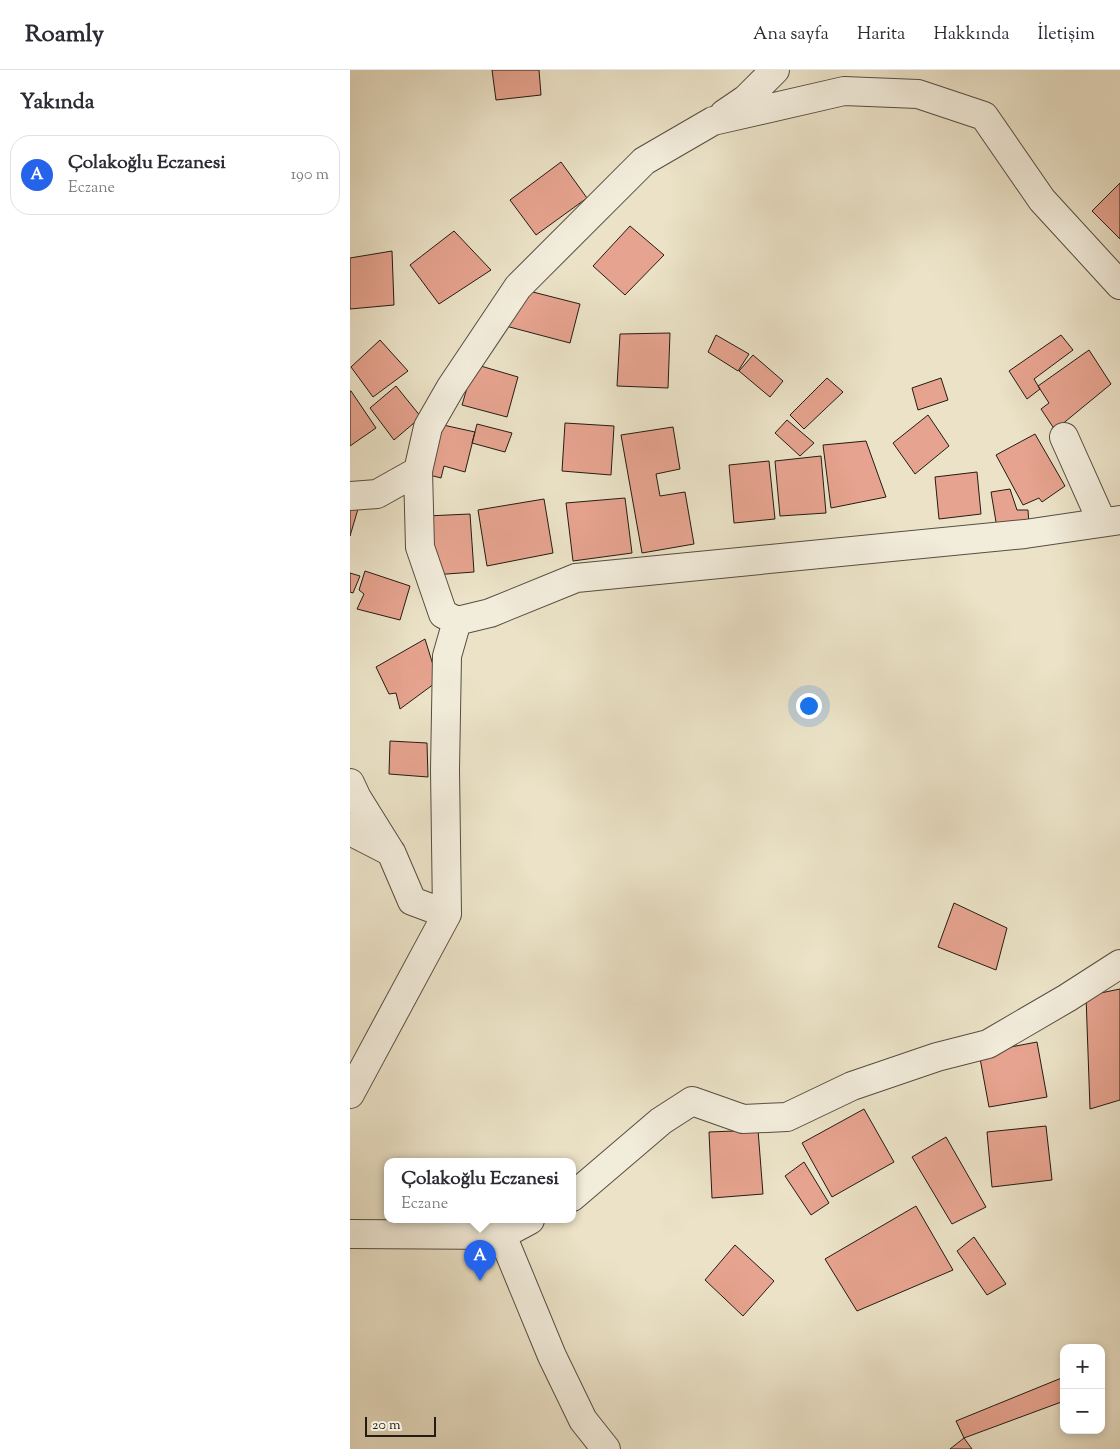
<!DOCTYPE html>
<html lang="tr">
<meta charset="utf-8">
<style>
body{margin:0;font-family:"Sorts Mill Goudy",serif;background:#f2f2f3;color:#2b2b33}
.controls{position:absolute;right:15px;bottom:15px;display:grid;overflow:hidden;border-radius:10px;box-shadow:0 2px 8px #0003}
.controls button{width:45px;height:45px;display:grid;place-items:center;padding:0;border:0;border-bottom:1px solid #e1e1e2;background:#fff;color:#2b2b33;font:25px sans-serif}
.scale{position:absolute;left:15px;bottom:12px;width:71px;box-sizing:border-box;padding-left:5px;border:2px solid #241c13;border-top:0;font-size:14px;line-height:18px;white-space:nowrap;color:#241c13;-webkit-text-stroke:4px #f2ecdb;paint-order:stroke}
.you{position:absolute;left:458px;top:635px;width:18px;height:18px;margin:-12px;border:4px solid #fff;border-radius:50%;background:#1a73e8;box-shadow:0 0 0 8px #1a73e833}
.badge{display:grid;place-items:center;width:32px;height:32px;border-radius:50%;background:#2563eb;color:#fff;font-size:16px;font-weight:700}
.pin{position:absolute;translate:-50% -41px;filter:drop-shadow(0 1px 2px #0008)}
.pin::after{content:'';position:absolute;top:26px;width:18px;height:15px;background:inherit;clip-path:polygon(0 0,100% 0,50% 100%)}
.popup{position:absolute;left:34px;top:1088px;width:192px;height:65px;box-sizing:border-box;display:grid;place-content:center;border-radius:10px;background:#fff;filter:drop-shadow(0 1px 4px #0005);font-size:16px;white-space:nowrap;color:#7c7c81}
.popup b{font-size:19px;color:#2b2b33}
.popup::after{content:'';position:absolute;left:50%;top:100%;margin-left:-10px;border:10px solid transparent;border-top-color:#fff}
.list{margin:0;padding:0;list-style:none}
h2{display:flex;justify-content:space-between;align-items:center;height:65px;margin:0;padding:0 20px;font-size:21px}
h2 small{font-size:16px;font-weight:400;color:#7c7c81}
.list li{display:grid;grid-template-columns:32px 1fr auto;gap:15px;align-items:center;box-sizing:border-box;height:80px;margin:0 10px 10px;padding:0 10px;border:1px solid #e1e1e2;border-radius:20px}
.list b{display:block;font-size:19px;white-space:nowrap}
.list p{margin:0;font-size:16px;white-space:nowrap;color:#7c7c81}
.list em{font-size:16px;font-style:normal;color:#7c7c81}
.map{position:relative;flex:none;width:770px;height:1379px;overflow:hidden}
header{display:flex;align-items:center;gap:30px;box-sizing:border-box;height:70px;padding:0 25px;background:#fff;border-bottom:1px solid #e1e1e2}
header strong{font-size:24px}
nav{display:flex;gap:28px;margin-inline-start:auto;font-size:18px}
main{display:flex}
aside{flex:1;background:#fff}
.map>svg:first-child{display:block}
</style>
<header>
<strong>Roamly</strong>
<nav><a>Ana sayfa</a><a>Harita</a><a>Hakkında</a><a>İletişim</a></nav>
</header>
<main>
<aside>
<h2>Yakında<small></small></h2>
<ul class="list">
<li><span class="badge">A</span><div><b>Çolakoğlu Eczanesi</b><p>Eczane</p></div><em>190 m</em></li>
</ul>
</aside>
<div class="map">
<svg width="770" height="1379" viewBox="0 0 770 1379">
<rect width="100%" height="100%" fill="#ebe2c7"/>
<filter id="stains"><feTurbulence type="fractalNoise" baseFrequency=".004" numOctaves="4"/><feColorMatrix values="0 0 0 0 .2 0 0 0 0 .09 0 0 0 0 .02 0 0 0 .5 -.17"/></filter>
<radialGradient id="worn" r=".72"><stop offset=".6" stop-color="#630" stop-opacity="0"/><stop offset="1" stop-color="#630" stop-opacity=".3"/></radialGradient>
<path fill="#e6a38f" stroke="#241c13" d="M142,0H189L191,25L146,30Z
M211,92L237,128L186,165L160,130Z
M770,113V169L742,141Z
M280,156L314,185L275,225L243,196Z
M104,161L141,200L89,234L60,195Z
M42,181L44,235L0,239V188Z
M175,220L230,234L220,273L152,255Z
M320,263L318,318L267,316L270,264Z
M366,265L399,284L388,301L358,282Z
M711,265L723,280L684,309L690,319L677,329L659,301Z
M30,270L58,301L23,327L1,297Z
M739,280L761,314L705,360L691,339L699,333L688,316Z
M403,285L433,311L420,327L389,301Z
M124,294L168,307L157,347L112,335Z
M477,308L493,322L454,359L440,345Z
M591,308L598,330L568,340L562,318Z
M46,316L71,347L44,370L20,338Z
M0,321H1L26,358L0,376Z
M578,345L599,376L565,404L543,373Z
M437,350L464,373L450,386L425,363Z
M84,353L125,362L115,402L94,396L91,408L72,403Z
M215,353L264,356L261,405L212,401Z
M127,354L162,363L155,382L122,373Z
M323,357L330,399L306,404L310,426L335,422L344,474L292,483L271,365Z
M685,364L715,416L692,432L689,428L673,435L646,385Z
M516,371L536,427L481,438L473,375Z
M471,386L476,443L430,446L425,391Z
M419,391L425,449L384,453L379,395Z
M627,402L631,444L589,449L585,407Z
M660,419L667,440H678L679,455L647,458L641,422Z
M275,428L282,483L223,491L216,433Z
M194,429L203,483L137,496L128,440Z
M0,437L8,439L0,466Z
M120,444L124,502L83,505L76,446Z
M15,501L60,516L50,550L7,539L14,524L9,520Z
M0,503L10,506L3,523L0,522Z
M75,569L88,611L50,639L46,623L39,624L26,597Z
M40,671L77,673L78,707L39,704Z
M604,833L657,858L646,900L588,877Z
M770,919V1030L740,1039L736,926Z
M687,972L697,1027L639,1037L629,983Z
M514,1039L544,1092L482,1127L452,1073Z
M696,1056L702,1110L642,1117L637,1062Z
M408,1060L413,1124L362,1128L359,1062Z
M596,1067L636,1137L602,1154L562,1087Z
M454,1092L479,1133L461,1145L435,1106Z
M566,1136L603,1200L507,1241L475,1189Z
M624,1167L656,1214L637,1225L607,1181Z
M385,1175L424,1211L393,1246L355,1210Z
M714,1307V1331L614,1368L606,1351Z
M614,1368L622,1379H600Z"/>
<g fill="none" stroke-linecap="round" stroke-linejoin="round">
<defs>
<path id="minor" d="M374,44L396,29L425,0
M714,367L752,452
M0,426L27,424L68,401
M107,551L93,544L70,477L68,401L78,357L101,317L168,217L294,91L363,51L494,21L568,24L634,46L692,130L770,215
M0,713L7,728L40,781
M0,758L4,763L41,782L62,831L97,844
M0,1024L97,844L95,700L97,586L107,551L140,543L226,508L675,464L770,450
M222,1127L311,1051L342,1031L393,1049L437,1047L502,1016L587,987L638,974L717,928L770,894
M0,1164L152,1165L202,1286L233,1350L256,1379
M152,1165L180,1150"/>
</defs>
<use href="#minor" stroke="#564e40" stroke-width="30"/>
<use href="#minor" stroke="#f2ecdb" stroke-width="28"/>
</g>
<rect width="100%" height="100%" filter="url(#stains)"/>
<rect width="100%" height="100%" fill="url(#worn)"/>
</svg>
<div class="controls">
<button>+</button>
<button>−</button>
</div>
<div class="scale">20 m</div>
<div class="you"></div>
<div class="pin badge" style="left:130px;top:1211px">A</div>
<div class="popup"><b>Çolakoğlu Eczanesi</b>Eczane</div>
</div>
</main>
